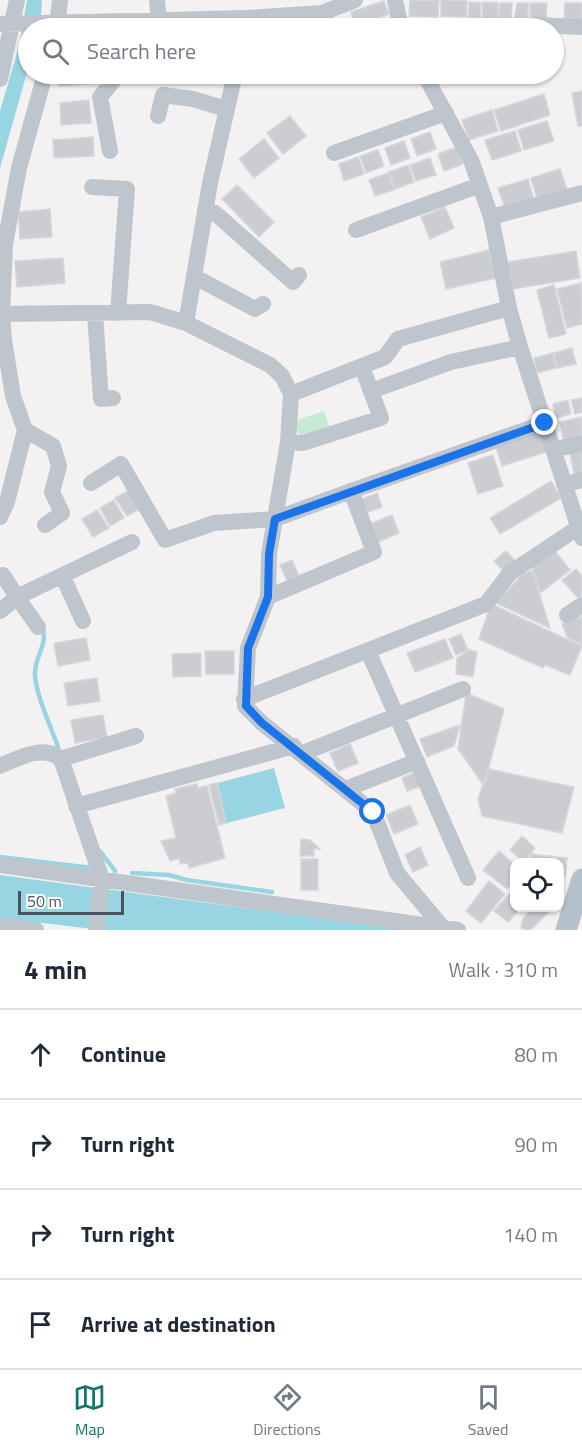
<!DOCTYPE html>
<meta charset="utf-8">
<style>
body{margin:0;font-family:"Titillium Web",sans-serif;background:#f6f6f7;color:#1f2937}
.controls{position:absolute;right:18px;bottom:18px;display:grid;overflow:hidden;border-radius:12px;box-shadow:0 2px 4px #0004}
.controls button{width:54px;height:54px;display:grid;place-items:center;padding:0;border:0;border-bottom:2px solid #e0e1e3;background:#fff;color:#1f2937;font:30px sans-serif}
.scale{position:absolute;left:18px;bottom:15px;width:106px;box-sizing:border-box;padding-left:6px;border:3px solid #4b545c;border-top:0;font-size:16px;line-height:21px;white-space:nowrap;color:#4b545c;-webkit-text-stroke:4px #fff;paint-order:stroke}
.stop{position:absolute;width:18px;height:18px;margin:-14px;border:4px solid #1a73e8;border-radius:50%;background:#fff}
.stop.end{background:#1a73e8;border-color:#fff;box-shadow:0 2px 6px #0008}
.list{margin:0;padding:0;list-style:none}
h2{display:flex;justify-content:space-between;align-items:center;height:78px;margin:0;padding:0 24px;font-size:26px}
h2 small{font-size:20px;font-weight:400;color:#747a83}
.list li{display:grid;grid-template-columns:39px 1fr auto;gap:18px;align-items:center;box-sizing:border-box;height:90px;padding:0 24px;border-top:2px solid #e0e1e3}
.list b{display:block;font-size:22px;white-space:nowrap}
.list em{font-size:20px;font-style:normal;color:#747a83}
.icon{flex:none;width:33px;height:33px;fill:none;stroke:currentColor;stroke-width:2;stroke-linecap:round;stroke-linejoin:round}
.map{position:relative;flex:none;width:582px;height:930px;overflow:hidden}
.search{position:absolute;background:#fff;box-shadow:0 2px 4px #0004;left:18px;right:18px;top:18px;height:66px;display:flex;align-items:center;gap:15px;box-sizing:border-box;padding:0 21px;border-radius:33px;color:#747a83;font-size:22px}
.sheet{height:438px;background:#fff}
nav{display:flex;justify-content:space-around;align-items:center;box-sizing:border-box;height:84px;border-top:2px solid #e0e1e3;background:#fff;font-size:16px;color:#747a83}
nav a{display:grid;justify-items:center;gap:3px}
nav .on{color:#0f766e}
.map>svg:first-child{display:block}
</style>
<div class="map">
<svg width="582" height="930" viewBox="0 0 582 930">
<rect width="100%" height="100%" fill="#f3f1f1"/>
<path fill="#c5ebd3" d="M324,411L330,429L302,437L297,431L296,420Z"/>
<path fill="#98d5e3" d="M27,0H42L40,28H28V69L0,168V111L19,46Z
M274,768L285,808L219,825L210,785Z
M0,875L408,930H102L0,918Z"/>
<g fill="none" stroke-linecap="round" stroke-linejoin="round">
<path stroke="#98d5e3" stroke-width="4.5" d="M42,627C49,645 34,656 35,675C36,695 51,727 58,747
M100,851L115,871
M0,857L92,868
M132,873L169,875L187,880L272,892"/>
</g>
<path fill="#cbcdd3" stroke="#d6d7db" stroke-width="1.5" d="M410,0H439L438,17L409,16Z
M441,0H467L466,17L441,16Z
M384,1L389,14L355,26L351,12Z
M469,2L481,3L480,18H468Z
M483,2L498,3V19L482,18Z
M500,3H512L511,20L499,19Z
M517,3H528V21H514Z
M530,3H547L546,21H530Z
M565,3H582V21H564Z
M58,74H98V83L59,86Z
M582,91V126H578L572,93Z
M544,94L550,115L501,131L494,110Z
M89,100L91,123L61,125L60,103Z
M492,110L498,131L469,140L462,120Z
M290,116L306,136L283,154L267,133Z
M547,121L554,141L524,150L518,130Z
M515,131L521,151L492,160L485,140Z
M430,132L436,149L417,156L411,139Z
M93,137L94,156L54,158L53,140Z
M264,139L279,158L254,178L239,159Z
M404,141L410,158L391,165L385,148Z
M457,147L463,164L444,171L438,154Z
M378,150L384,166L366,173L360,156Z
M358,157L364,174L344,181L339,164Z
M430,158L436,175L416,181L410,165Z
M408,165L414,182L395,189L389,172Z
M560,169L567,189L537,198L531,178Z
M388,173L394,190L375,196L369,180Z
M528,179L534,200L505,208L498,188Z
M237,185L274,222L259,237L222,199Z
M445,207L454,228L430,239L421,217Z
M50,209L52,237L20,239L18,212Z
M489,250L496,278L446,289L440,262Z
M576,251L580,278L513,289L508,262Z
M63,258L65,283L17,287L15,261Z
M581,283L582,324L567,328L557,289Z
M554,285L566,334L549,338L537,290Z
M572,348L576,364L557,368L554,353Z
M553,353L556,368L537,373L534,358Z
M582,398V412L575,414L571,400Z
M568,400L571,414L556,418L553,404Z
M582,417V441L564,444L560,422Z
M543,432L549,451L502,466L496,447Z
M582,451V476L575,478L570,453Z
M493,455L503,486L478,494L468,463Z
M551,481L561,498L500,534L490,518Z
M129,490L141,508L127,516L115,498Z
M377,493L382,507L363,514L358,501Z
M114,500L124,518L110,526L100,508Z
M97,510L109,528L93,537L82,519Z
M392,515L399,533L375,543L368,525Z
M506,551L517,563L505,573L494,561Z
M555,551L570,570L540,593L532,567Z
M292,560L300,578L288,583L280,565Z
M576,569L582,576V595L578,598L562,580Z
M532,570L550,628L496,603L522,575Z
M491,604L582,646L570,675L545,665L543,668L479,639Z
M582,616V645L567,637L562,624Z
M461,634L468,650L456,655L449,639Z
M86,638L90,660L58,666L54,643Z
M445,639L453,658L415,672L407,653Z
M470,650L477,652L473,677L456,674L457,658Z
M205,651H234V674H206Z
M201,653V676L173,677L172,654Z
M97,678L100,701L68,706L64,683Z
M467,688L471,695L504,709L484,786L458,749Z
M103,715L107,737L75,743L71,720Z
M460,725L454,746L427,757L420,739Z
M350,744L358,763L338,771L330,753Z
M488,769L574,787L562,833L482,816L478,799Z
M415,772L421,786L407,791L402,778Z
M217,783L226,823L219,825L209,785Z
M197,784L198,788L207,786L225,858L189,868L188,863L180,864L179,858L170,861L161,841L176,838L166,796L176,793L175,789Z
M410,805L418,824L394,834L386,815Z
M522,836L535,848L524,862L510,850Z
M301,839L310,840L320,849H314V856H300Z
M420,847L428,865L413,872L405,855Z
M499,851L514,864V880L507,889L483,870Z
M531,854L567,858L565,877L560,876V862H530Z
M301,859H318V890H301Z
M489,881L505,894L481,923L466,911Z
M509,894L514,898V908H521L508,922L494,911Z
M528,908H552L531,930H527L521,928L523,918L528,913Z"/>
<g fill="none" stroke-linecap="round" stroke-linejoin="round">
<path stroke="#bec5cc" stroke-width="16" d="M157,0L159,20
M395,0L401,28
M0,24L247,18L322,13L355,0
M535,25L582,27
M57,28L60,0
M424,74L471,160L491,217L509,308L520,347L582,538
M0,79L17,0
M158,116L163,95L193,99L226,109
M110,151L100,97L119,74
M334,153L446,113
M92,187L127,189L118,313
M205,210L215,213L293,282L299,275
M491,217L582,193
M356,230L480,185
M195,277L255,309L263,304
M2,314L150,312L186,323L270,365L282,376L291,394L288,442L269,554L268,597L248,648L245,706L262,723L373,812L397,873L443,928
M95,314L101,399L113,398
M186,323L210,183L235,74
M371,391L451,362L520,347
M291,394L385,357L398,339L509,308
M25,430L53,446L59,466L52,492L62,513L45,525
M288,442L303,443L381,418L362,367
M554,449L582,444
M91,483L121,464L165,540L214,523L275,519L351,491L374,552L268,597
M564,484L582,480
M351,491L545,423
M0,517L7,502L25,430L13,396L4,340L2,314L5,244L19,168L45,74
M3,575L17,597L132,542
M63,577L83,621
M0,611L17,597L38,627
M567,615L582,605
M368,651L468,878
M244,699L486,604L510,573L579,527
M303,753L463,689
M61,759L136,736
M0,766C18,758 44,744 61,759L102,879L96,930
M346,789L417,761
M76,806L294,746
M0,865L458,930
M0,926L36,930"/>
<path stroke="#b4c1cc" stroke-width="21" d="M566,930L582,879"/>
</g>
<g fill="none" stroke-linecap="round" stroke-linejoin="round">
<path stroke="#1a73e8" stroke-width="8" d="M373,812L262,723L246,706L248,648L268,597L269,554L275,519L545,423"/>
</g>
</svg>
<div class="controls">
<button><svg class="icon" aria-label="locate" viewBox="0 0 24 24"><circle cx="12" cy="12" r="6"/><path d="M12 2v4M12 18v4M2 12h4M18 12h4"/></svg></button>
</div>
<div class="scale">50 m</div>
<div class="stop" style="left:373px;top:812px"></div>
<div class="stop end" style="left:545px;top:423px"></div>
<div class="search"><svg class="icon" aria-label="search" viewBox="0 0 24 24"><circle cx="10" cy="10" r="6"/><path d="M15 15l6 6"/></svg>Search here</div>
</div>
<section class="sheet">
<h2>4 min<small>Walk · 310 m</small></h2>
<ul class="list">
<li><svg class="icon" aria-label="ahead" viewBox="0 0 24 24"><path d="M12 20V5M6 11l6-6 6 6"/></svg><div><b>Continue</b></div><em>80 m</em></li>
<li><svg class="icon" aria-label="right" viewBox="0 0 24 24"><path d="M7 20v-9h11M14 6l5 5-5 5"/></svg><div><b>Turn right</b></div><em>90 m</em></li>
<li><svg class="icon" aria-label="right" viewBox="0 0 24 24"><path d="M7 20v-9h11M14 6l5 5-5 5"/></svg><div><b>Turn right</b></div><em>140 m</em></li>
<li><svg class="icon" aria-label="arrive" viewBox="0 0 24 24"><path d="M6 21V4h12l-3 4 3 4H6"/></svg><div><b>Arrive at destination</b></div></li>
</ul>
</section>
<nav>
<a class="on"><svg class="icon" aria-label="map" viewBox="0 0 24 24"><path d="M3 6l6-2 6 2 6-2v14l-6 2-6-2-6 2zM9 4v14M15 6v14"/></svg>Map</a>
<a><svg class="icon" aria-label="directions" viewBox="0 0 24 24"><path d="M12 3l9 9-9 9-9-9zM9 14v-3h6M13 9l2 2-2 2"/></svg>Directions</a>
<a><svg class="icon" aria-label="saved" viewBox="0 0 24 24"><path d="M7 4h10v16l-5-4-5 4z"/></svg>Saved</a>
</nav>
